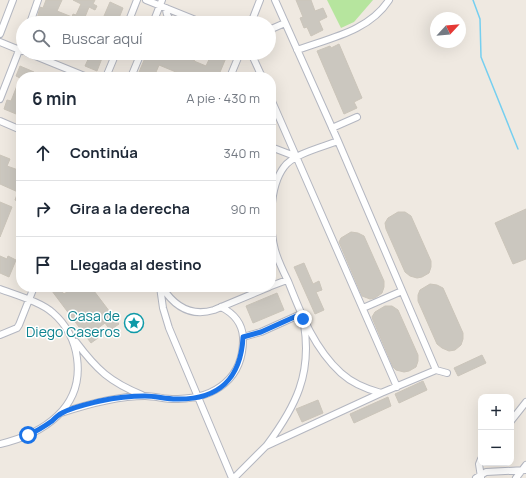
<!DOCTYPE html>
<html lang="es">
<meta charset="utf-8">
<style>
body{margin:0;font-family:Manrope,sans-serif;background:#f6f6f7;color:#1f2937}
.controls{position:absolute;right:12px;bottom:12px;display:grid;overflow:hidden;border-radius:8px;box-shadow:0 4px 16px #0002}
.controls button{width:36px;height:36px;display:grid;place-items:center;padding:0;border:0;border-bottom:1px solid #e0e1e3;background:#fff;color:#1f2937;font:20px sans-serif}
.compass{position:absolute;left:430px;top:12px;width:36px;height:36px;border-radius:50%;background:#fff;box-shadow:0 4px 16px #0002;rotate:64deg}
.stop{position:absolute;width:12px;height:12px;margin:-9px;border:3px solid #1a73e8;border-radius:50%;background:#fff}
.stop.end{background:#1a73e8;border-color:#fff;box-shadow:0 1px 4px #0008}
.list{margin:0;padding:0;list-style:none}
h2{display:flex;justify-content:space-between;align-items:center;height:52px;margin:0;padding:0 16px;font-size:17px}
h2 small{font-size:13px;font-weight:400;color:#747a83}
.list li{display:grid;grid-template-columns:26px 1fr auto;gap:12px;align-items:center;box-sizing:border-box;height:56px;padding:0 16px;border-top:1px solid #e0e1e3}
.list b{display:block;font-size:15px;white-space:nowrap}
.list em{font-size:13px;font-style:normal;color:#747a83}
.icon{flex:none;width:22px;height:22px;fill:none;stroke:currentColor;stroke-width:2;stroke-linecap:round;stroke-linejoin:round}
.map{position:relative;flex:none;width:526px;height:478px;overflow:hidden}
.search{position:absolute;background:#fff;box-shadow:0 4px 16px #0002;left:16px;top:16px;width:260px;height:44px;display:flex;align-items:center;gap:10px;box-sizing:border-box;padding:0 14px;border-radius:22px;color:#747a83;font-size:15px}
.panel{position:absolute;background:#fff;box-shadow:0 4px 16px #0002;left:16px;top:72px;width:260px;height:220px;border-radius:16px}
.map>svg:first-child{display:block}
</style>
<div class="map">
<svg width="526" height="478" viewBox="0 0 526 478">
<rect width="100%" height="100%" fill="#efe9e1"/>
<path fill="#b6e59e" d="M327,0H373L354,22L341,28Z"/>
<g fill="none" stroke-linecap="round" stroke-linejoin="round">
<path stroke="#75cff0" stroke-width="1.5" d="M473,0L480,19L481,57L518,149"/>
</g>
<path fill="#cbc7bf" stroke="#cbc5ba" d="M46,0H62L57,11L72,17L73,14L76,15L81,4L73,0H95L93,4L97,6L95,10L89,7L85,17L89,18L86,23H36L40,7L43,8Z
M296,0H311L315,11L323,8L327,17L319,21L323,30L311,36L307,27L304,28L300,18L303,17Z
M110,2L123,8L117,23H101Z
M339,44L362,98L354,102L357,108L344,114L317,51L330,46L331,48Z
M91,53H104L97,71L85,66Z
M147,53H166L178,58L179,54L183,56L184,53H193L191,58L195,59L194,61L206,66L212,53H228L218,77H188L159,65L154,77H137Z
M20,66L34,72L32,77H21V116L4,109L7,100L11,101L20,78L16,76Z
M0,155L10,159L7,166L21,171V203L15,200L18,192L0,184Z
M0,202L12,207L0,237Z
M526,209V259L513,264L495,223Z
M398,212H405L411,216L431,261V267L429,273L422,277L417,278L410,276L405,272L386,229L385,223L388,218Z
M351,232L358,233L364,236L384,281V287L382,293L375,298L370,299L362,296L339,242L341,238Z
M0,256L7,259L8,256L16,260L9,277L0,273Z
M304,263L313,284L319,281L322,290L316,292L324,310L315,314L294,267Z
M430,284L437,285L443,288L463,333V339L461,345L455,350L449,351L442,348L437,344L418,301V295L420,290Z
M58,287L64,294L74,287H91L119,324L110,330L105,323L93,332L98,338L91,343L52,291Z
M277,293L284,310L253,323L246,306Z
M385,306H392L398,310L418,355V361L416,367L409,371L404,372L396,370L393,367L373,320L372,317L375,312Z
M482,355L486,363L458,376L454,368Z
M423,381L427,390L399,403L395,394Z
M388,397L391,406L354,423L350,414Z
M318,400L323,413L302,422L296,409Z"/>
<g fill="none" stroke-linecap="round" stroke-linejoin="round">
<defs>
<path id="minor" d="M146,0L203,23
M275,0L338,141L436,370
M166,8C166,16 169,19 175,23
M30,23L38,0
M128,23L137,0
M153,23L162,0
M251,23L260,0
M269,30L285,23
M0,34L13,0
M0,42L22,51
M297,50C330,38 369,31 389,0
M28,53L87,77
M251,53L262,77
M106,77L116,53
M131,77L141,53
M230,77L240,53
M0,99L23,40
M271,99L397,387
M0,121L21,130
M332,128L357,117
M338,141C323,147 293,154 284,167C269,187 269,227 275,250C278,261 283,271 288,281C301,314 314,348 341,373C352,383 366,389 381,393
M271,147L297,157
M271,286L287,280
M160,287L163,308L169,328L232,478
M162,287C174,306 191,317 214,310L269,287
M0,289C16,295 41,302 53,313C66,324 75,341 77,358C84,408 43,434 0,444
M363,308L402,291
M0,335L17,328L19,325L34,287
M243,337L261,332L301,314
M76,342C97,370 110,382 142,395
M61,413C88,404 117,396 145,396C156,396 167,400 178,399C216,398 244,378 243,337C242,323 233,313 221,307
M511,421L526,402
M267,445C296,406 312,374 304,324
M481,459L479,464L481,477
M234,478L266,446L381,393L436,370L447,373
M476,478L486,472L526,470
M516,478L526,465"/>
</defs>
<use href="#minor" stroke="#b4b7c1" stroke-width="8"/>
<use href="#minor" stroke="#fff" stroke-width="6"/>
</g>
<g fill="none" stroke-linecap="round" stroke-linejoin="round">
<path stroke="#1a73e8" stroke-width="5" d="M28,435C37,431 45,426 52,421C55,418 58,415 62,413C73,407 88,404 100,401C114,398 131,396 145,396C155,396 166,399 176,399C218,400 241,379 243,337L261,332L301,314L303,319"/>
</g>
<defs>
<symbol id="sight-ring" viewBox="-11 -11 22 22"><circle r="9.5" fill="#fff" stroke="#0f9aa8" stroke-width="1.5"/><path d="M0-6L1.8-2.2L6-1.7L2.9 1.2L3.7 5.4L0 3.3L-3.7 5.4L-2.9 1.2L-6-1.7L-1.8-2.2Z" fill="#0f9aa8"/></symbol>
</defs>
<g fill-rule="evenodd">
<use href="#sight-ring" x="123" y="312" width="22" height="22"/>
</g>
<g text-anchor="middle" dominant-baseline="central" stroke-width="3" stroke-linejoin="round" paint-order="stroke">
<g font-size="14" fill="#0d838f" stroke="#fff" text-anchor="end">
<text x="120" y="315">Casa de<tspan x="120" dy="16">Diego Caseros</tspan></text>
</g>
</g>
</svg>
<div class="controls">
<button>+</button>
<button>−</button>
</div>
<svg class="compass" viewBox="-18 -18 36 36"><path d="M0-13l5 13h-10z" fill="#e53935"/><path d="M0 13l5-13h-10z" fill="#747a83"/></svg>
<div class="stop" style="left:28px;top:435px"></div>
<div class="stop end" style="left:303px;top:319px"></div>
<div class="search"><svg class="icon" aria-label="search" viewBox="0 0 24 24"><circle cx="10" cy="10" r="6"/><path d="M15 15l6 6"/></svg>Buscar aquí</div>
<section class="panel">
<h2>6 min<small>A pie · 430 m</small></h2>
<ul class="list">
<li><svg class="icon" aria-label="ahead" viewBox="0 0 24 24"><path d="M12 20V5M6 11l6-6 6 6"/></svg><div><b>Continúa</b></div><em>340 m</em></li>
<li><svg class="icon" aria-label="right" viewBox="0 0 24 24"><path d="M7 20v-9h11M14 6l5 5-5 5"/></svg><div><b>Gira a la derecha</b></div><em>90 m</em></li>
<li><svg class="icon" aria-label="arrive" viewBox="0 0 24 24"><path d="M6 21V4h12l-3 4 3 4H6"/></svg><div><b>Llegada al destino</b></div></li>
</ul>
</section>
</div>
